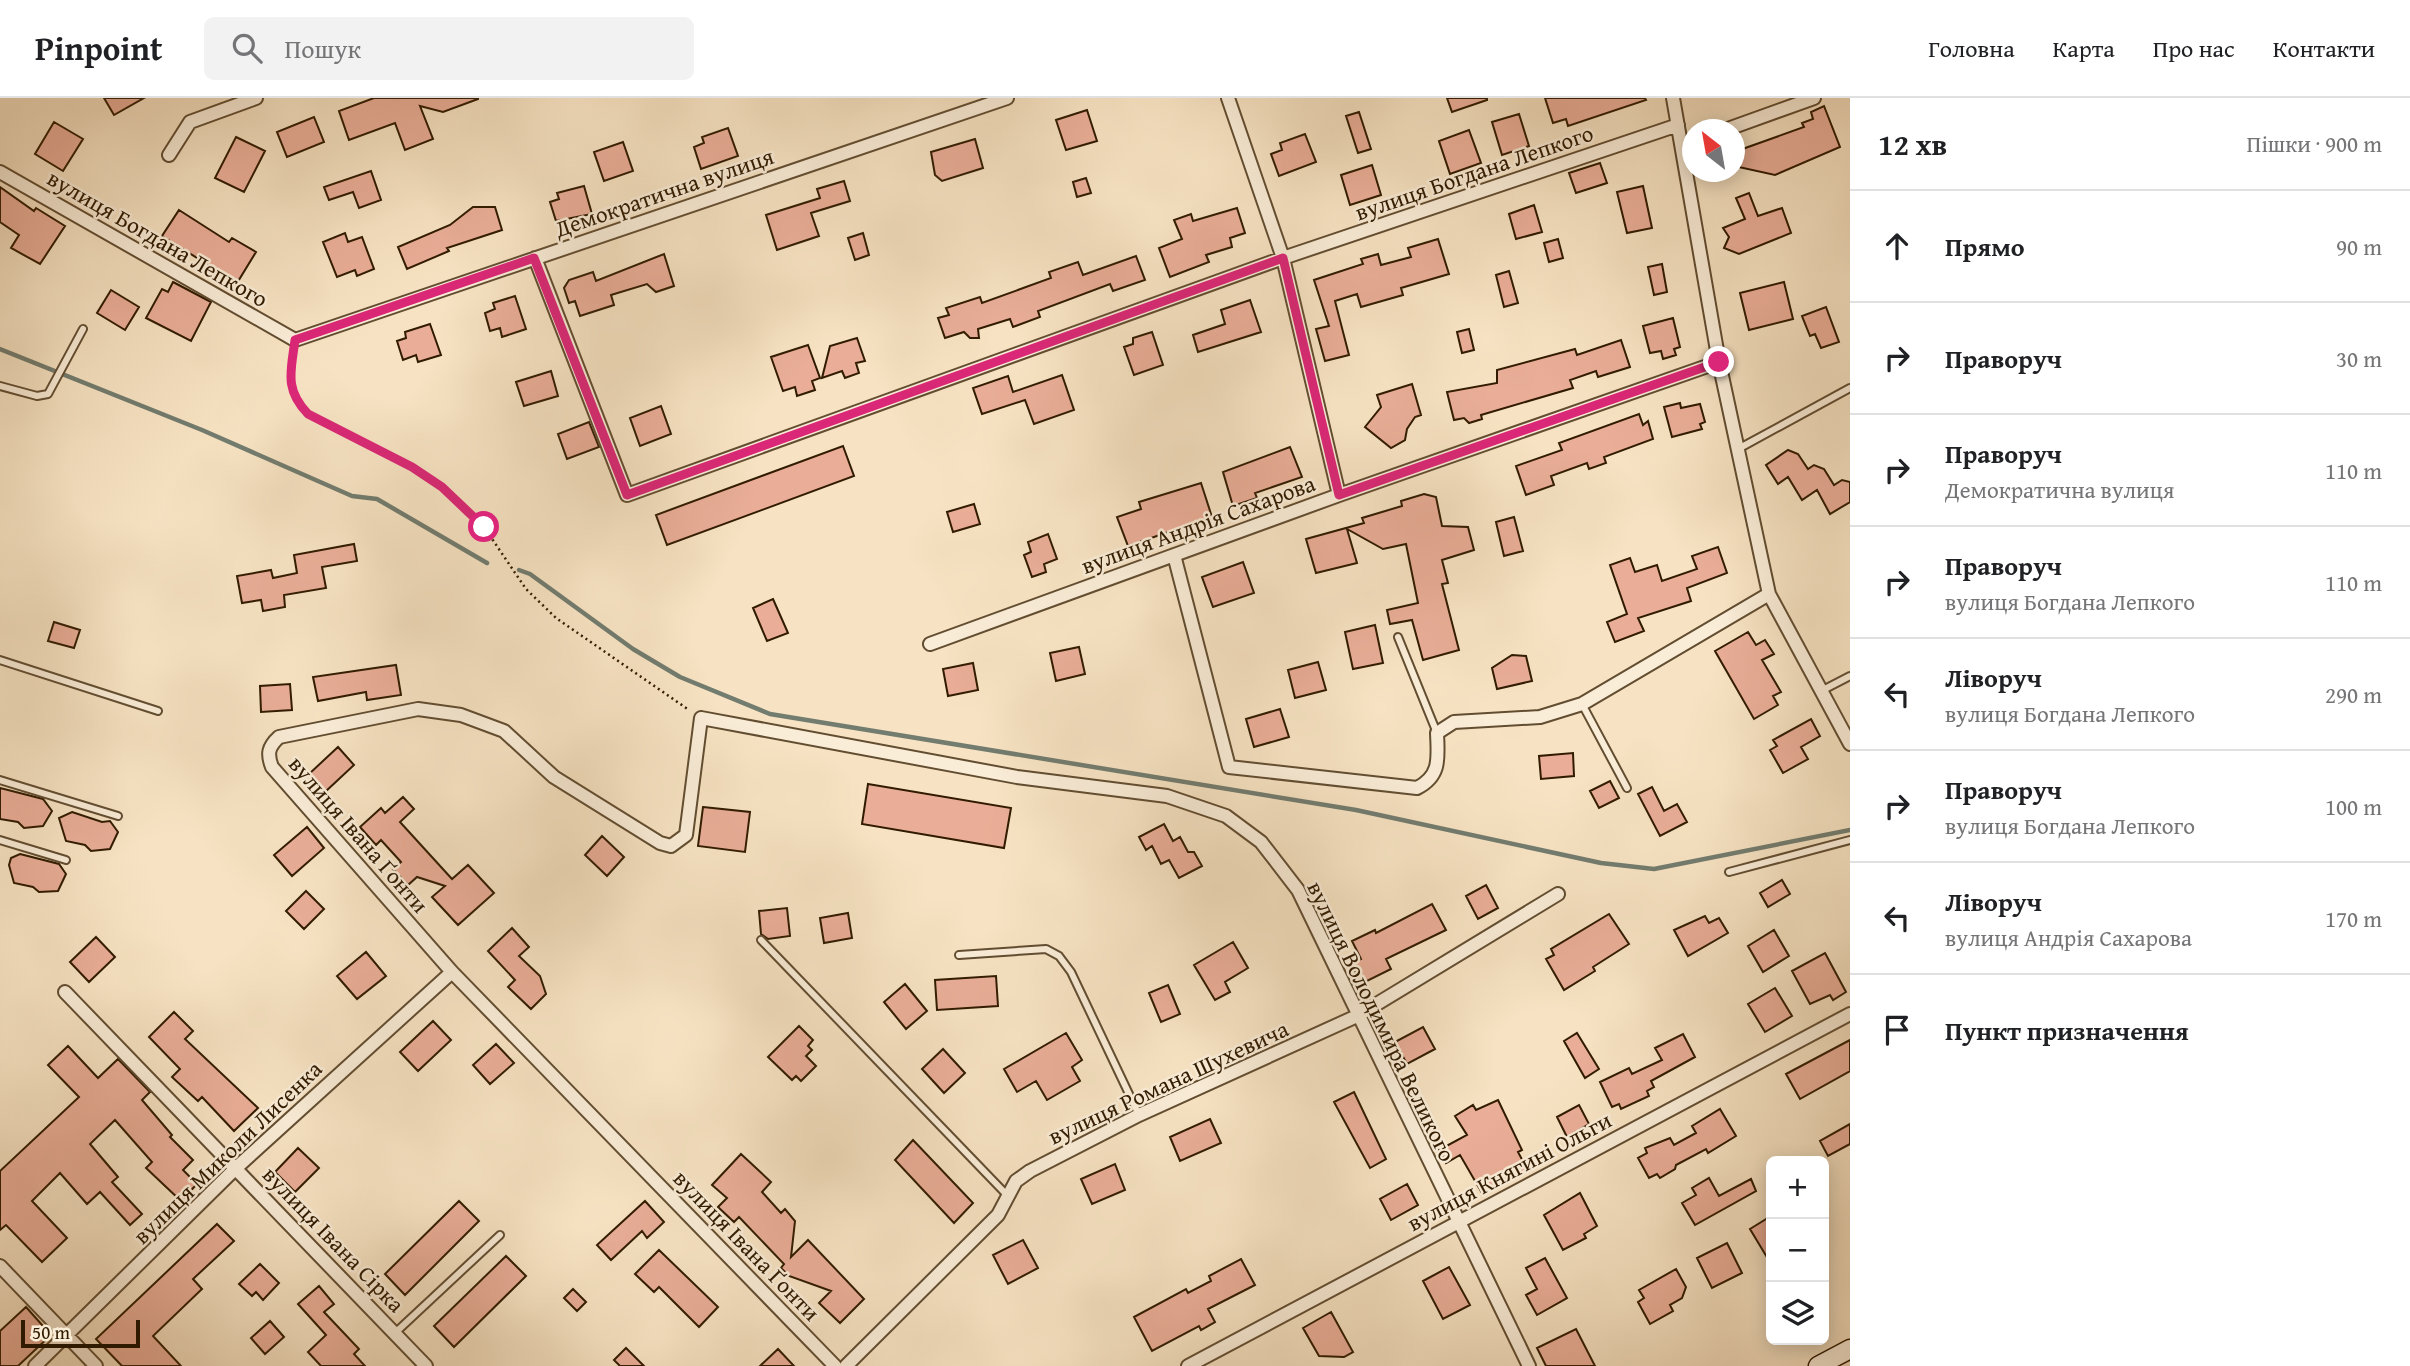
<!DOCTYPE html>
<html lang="uk">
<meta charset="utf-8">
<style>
body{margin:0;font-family:"Gentium Book Plus",serif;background:#f2f2f2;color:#202124}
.controls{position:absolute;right:21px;bottom:21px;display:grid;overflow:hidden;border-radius:10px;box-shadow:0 4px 18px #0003}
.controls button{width:63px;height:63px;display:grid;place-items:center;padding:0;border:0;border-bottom:2px solid #e0e0e0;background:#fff;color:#202124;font:35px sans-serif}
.compass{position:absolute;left:1682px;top:21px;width:63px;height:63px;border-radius:50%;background:#fff;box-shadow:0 4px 18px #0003;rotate:329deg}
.scale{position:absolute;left:21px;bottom:18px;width:119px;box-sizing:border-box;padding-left:7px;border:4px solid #311b00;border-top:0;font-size:19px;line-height:24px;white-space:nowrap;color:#311b00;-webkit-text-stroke:5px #faedd8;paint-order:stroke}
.stop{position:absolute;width:21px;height:21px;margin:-16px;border:5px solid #db2777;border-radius:50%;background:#fff}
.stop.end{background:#db2777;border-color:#fff;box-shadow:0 2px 7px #0008}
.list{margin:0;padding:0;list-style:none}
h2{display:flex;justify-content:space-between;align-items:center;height:91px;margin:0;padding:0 28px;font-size:30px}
h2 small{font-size:23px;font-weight:400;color:#757577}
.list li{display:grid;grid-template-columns:46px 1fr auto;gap:21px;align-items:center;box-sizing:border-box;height:112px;padding:0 28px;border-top:2px solid #e0e0e0}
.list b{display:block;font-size:26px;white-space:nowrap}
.list p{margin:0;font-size:23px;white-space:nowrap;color:#757577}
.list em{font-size:23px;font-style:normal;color:#757577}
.icon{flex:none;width:38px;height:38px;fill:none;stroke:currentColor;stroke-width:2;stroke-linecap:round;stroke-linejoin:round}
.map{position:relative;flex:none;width:1850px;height:1268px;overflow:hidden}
header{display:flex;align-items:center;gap:42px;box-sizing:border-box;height:98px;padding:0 35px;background:#fff;border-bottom:2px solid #e0e0e0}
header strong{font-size:33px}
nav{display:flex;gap:38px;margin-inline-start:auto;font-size:24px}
.search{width:490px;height:63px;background:#f2f2f2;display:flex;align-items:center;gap:18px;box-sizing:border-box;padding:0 24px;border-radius:10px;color:#757577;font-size:26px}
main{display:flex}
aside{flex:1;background:#fff}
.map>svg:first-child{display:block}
</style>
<header>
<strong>Pinpoint</strong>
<div class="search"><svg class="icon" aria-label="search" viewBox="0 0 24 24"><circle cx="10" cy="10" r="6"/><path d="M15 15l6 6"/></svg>Пошук</div>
<nav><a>Головна</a><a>Карта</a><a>Про нас</a><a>Контакти</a></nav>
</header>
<main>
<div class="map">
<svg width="1850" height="1268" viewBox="0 0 1850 1268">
<rect width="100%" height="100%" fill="#f7e3c3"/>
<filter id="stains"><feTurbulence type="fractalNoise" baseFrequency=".00286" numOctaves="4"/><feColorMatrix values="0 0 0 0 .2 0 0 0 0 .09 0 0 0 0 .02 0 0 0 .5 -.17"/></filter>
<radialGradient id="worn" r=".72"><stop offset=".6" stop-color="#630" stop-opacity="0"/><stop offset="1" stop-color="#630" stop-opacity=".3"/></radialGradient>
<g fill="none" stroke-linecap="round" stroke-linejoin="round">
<path stroke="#727c6f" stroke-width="4.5" d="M0,251L202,332L352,398L377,401L487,465
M519,472L530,476L633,551L680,579L770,616L1356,712L1601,765L1654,771L1850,732"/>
</g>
<path fill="#eaae98" stroke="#311b00" stroke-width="2" d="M104,0H144L114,17Z
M374,0H478V1L443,14L420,8L433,41L405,52L395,25L349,42L339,13Z
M1447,0H1487V2L1452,14Z
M1545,0H1645L1646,2L1568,28L1566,21L1553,25Z
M1824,8L1840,49L1775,77L1734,68V54L1804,29L1802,25L1813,21L1811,14Z
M1087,12L1097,43L1066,52L1056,22Z
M1359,14L1371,51L1358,55L1346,18Z
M1519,16L1529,48L1502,57L1492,24Z
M314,19L324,44L287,59L277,34Z
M54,24L83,41L63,73L35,56Z
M728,30L738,58L701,71L694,49L704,45L702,39Z
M1469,32L1481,65L1450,76L1439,43Z
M1305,36L1316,64L1279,78L1271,56L1282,52L1280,45Z
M236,39L265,53L244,94L215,80Z
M975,41L983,70L942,83L935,77L931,54Z
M623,44L633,73L604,83L594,54Z
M1600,65L1607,85L1576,95L1569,75Z
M1372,67L1381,97L1350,107L1341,77Z
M371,73L381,102L359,110L353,94L329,102L324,89Z
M1086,80L1091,95L1077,99L1073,84Z
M844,83L850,103L811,115L819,138L777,152L766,117L820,100L817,91Z
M584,88L592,116L556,123L550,104L559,101L557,95Z
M1643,88L1652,130L1627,135L1617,94Z
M0,89L34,113L36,110L65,128L40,166L11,150L19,137L0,124Z
M1749,95L1758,118L1782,110L1791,135L1739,156L1724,150L1729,139L1723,130L1745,121L1736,100Z
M1534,107L1542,134L1516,141L1509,116Z
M473,109H495L502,132L447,150L449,153L407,171L398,149L450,127Z
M1237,110L1245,135L1230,140L1232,149L1206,157L1209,164L1170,179L1159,150L1182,141L1174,122L1191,116L1193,123Z
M179,112L229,144L232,140L256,154L237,185L162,138Z
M345,135L348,144L362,139L374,171L357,178L355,172L337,179L323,144Z
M863,135L869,157L855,162L848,140Z
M1438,141L1449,176L1401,190L1403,197L1361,209L1357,196L1335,203L1349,257L1325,263L1316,231L1329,228L1314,182L1363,166L1361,161L1378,156L1381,167L1411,159L1408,150Z
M1558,141L1563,160L1549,164L1544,145Z
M664,156L674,188L656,194L647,186L611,197L614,207L580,218L575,203L569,205L564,190L569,182L593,174L596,183Z
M1136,158L1145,182L1113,193L1110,186L1038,213L1040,219L1013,229L1010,221L978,231L979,240H970L964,234L945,240L938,220L949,217L946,210L980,199L982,205L1051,180L1049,174L1078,164L1083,177Z
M1662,166L1667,194L1654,197L1648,169Z
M1509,173L1518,205L1504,209L1496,177Z
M173,184L211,204L191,243L146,220L162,191L168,194Z
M1784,184L1793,221L1749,232L1740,195Z
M111,192L139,209L125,232L97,215Z
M515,198L526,231L502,239L500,230L490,233L485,215L495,211L493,205Z
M1250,202L1261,234L1198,254L1193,237L1225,226L1221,212Z
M1826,209L1839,244L1821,250L1815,236L1810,238L1802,218Z
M1673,220L1680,249L1674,251L1676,257L1663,261L1661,253L1650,255L1643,228Z
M430,226L441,257L418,264L416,257L403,262L397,243L406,240L405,234Z
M1469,231L1474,252L1462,255L1457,234Z
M1152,234L1163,267L1134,277L1124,249L1133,246V240Z
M857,240L865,263L856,265L859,275L845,280L842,273L822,280L830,248Z
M1621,242L1630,269L1598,279L1596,273L1570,282L1573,290L1481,317L1482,321L1469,325L1464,320L1454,322L1447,294L1497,285V272L1575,251L1577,257Z
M808,247L820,280L812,283L815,292L797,298L795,289L783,293L771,259Z
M551,273L558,298L524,308L516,284Z
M1062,277L1074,312L1034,326L1025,302L982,316L973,290L1008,278L1013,294Z
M1412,286L1421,317L1415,319L1407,331L1405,342L1391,350L1365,329L1381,309L1377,297Z
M1680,305L1681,310L1700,306L1705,324L1700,326L1702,331L1672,339L1664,309Z
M661,308L671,336L640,348L630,320Z
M1639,316L1643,327L1648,323L1653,341L1604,359L1606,365L1589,371L1587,365L1551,378L1554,387L1526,397L1516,368L1562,352L1559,345Z
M589,324L599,349L567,361L558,336Z
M843,348L854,378L667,447L656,417Z
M1290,349L1302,379L1255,395L1257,400L1233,408L1223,374Z
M1788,352L1798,356L1808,371L1814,367L1824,371L1834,387L1842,382L1850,384V404L1830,416L1817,392L1802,402L1788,379L1778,386L1766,367Z
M1201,385L1212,419L1128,448L1117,419L1141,411L1139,404Z
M1424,396L1436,399L1442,428L1468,429L1474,452L1442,462L1448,485L1442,486L1459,552L1423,562L1412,522L1390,526L1387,512L1418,505L1406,446L1383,451L1347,431L1357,465L1316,475L1306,441L1364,425L1362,420L1402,408L1401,403Z
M974,406L980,426L953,434L947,414Z
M1514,419L1523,453L1504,458L1496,424Z
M1048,436L1057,461L1044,466L1046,474L1032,479L1024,457L1031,454L1028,444Z
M354,446L357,463L322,469L326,490L284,497L285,509L263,513L261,502L242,505L237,478L271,472L273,480L297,475L294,457Z
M1718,449L1727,475L1687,490L1691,503L1638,520L1644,533L1615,544L1607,524L1627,516L1610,467L1630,460L1635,474L1657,467L1662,483L1697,471L1692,458Z
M1243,464L1254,495L1213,509L1202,479Z
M773,501L788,535L767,543L753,510Z
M54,524L80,532L74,550L48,543Z
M1375,527L1383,565L1353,571L1345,534Z
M1748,534L1756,547L1765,542L1774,556L1762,562L1781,594L1773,598L1778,607L1754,621L1715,553Z
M1079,549L1085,576L1056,583L1050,555Z
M1512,557L1526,558L1532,583L1497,591L1492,570Z
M1318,564L1326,592L1295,600L1288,572Z
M973,565L978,592L948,598L943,571Z
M396,567L401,597L367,602L366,594L318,603L313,579Z
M290,586L292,612L261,614L260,588Z
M1280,611L1289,639L1254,649L1246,621Z
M1811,621L1820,638L1801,649L1808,661L1783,675L1770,652L1777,648L1773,642Z
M338,649L354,667L325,694L309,676Z
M1573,655L1574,678L1541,681L1539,658Z
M1610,683L1619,700L1599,710L1590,693Z
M868,686L1011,710L1004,750L862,726Z
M1652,689L1664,713L1677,706L1687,724L1660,738L1638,696Z
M0,690L43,701L52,713L43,728L24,730L18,724L0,721Z
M403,699L414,711L400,724L452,781L468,767L494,795L458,827L432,799L445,788L417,779L408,787L393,771L401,764L381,742L376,747L360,729L381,710L385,715Z
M703,709L750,714L745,754L698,748Z
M72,714L102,724L110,723L118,734L110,751L91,753L85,747L66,743L59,720Z
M1164,726L1173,743L1180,739L1188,754H1194L1202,768L1179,780L1169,762L1161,766L1152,748L1146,752L1139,739Z
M307,729L324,750L292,778L274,757Z
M602,738L624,759L607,778L585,757Z
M20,756L59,766L66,776L58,793L39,794L33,789L14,785L9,767L11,760Z
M1782,782L1790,796L1768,809L1760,795Z
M1486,787L1498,810L1478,821L1466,798Z
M306,793L324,811L304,831L286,813Z
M1432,806L1446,832L1386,861L1391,871L1361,886L1351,865L1361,861L1352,843L1375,832L1376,835Z
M787,810L790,838L768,841L761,836L759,813Z
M848,815L852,840L824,845L820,820Z
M1609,816L1629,846L1593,869L1595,873L1564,892L1546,861L1554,857L1551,851Z
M1705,818L1709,825L1719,820L1728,835L1688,858L1674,832Z
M512,830L529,849L519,858L540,878L546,896L531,911L508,889L515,882L488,853Z
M1774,832L1789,858L1763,874L1748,848Z
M96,839L115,859L89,884L70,864Z
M1233,844L1248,870L1225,884L1230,894L1215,902L1194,867Z
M366,854L386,878L357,901L337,878Z
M1825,855L1846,894L1833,902L1830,897L1810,906L1792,873Z
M996,878L998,908L937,912L935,882Z
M905,886L927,913L906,931L884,904Z
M1168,887L1180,916L1161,924L1149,895Z
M1775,890L1792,918L1765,934L1748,906Z
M174,914L193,933L185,941L258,1010L234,1033L202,999L198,1003L172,979L180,971L149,939Z
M433,923L451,942L418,973L400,954Z
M799,928L813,942L808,948L812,952L806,958L816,968L801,983L796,978L792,982L768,959Z
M1423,929L1435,951L1407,966L1395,944Z
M1066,935L1082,962L1072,969L1080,983L1047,1002L1036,983L1017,994L1004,971Z
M1577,935L1599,971L1585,980L1564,943Z
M1683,936L1695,959L1651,983L1654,989L1647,993L1649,998L1621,1011L1619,1006L1612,1009L1600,984L1629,970L1632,976L1662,962L1655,950Z
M1850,942V973L1800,1001L1786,976Z
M496,946L514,965L490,986L473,967Z
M68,948L98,980L118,961L150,994L142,1002L172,1037L170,1039L193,1062L183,1072L197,1086L181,1103L146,1070L152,1064L115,1022L90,1046L118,1079L112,1084L142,1116L130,1127L100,1094L87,1106L60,1075L32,1103L67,1140L42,1164L6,1127L0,1132V1073L79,999L48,967Z
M943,951L965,975L944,995L922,971Z
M1354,994L1386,1061L1370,1070L1334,1004Z
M1498,1002L1522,1052L1518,1054L1528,1073L1482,1095L1460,1057L1446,1065L1439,1052L1467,1037L1455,1018L1473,1007L1476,1012Z
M1579,1007L1589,1026L1567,1039L1557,1019Z
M1720,1011L1736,1038L1708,1055L1706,1051L1676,1067L1675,1071L1660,1080L1657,1076L1649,1080L1638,1060L1647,1055L1645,1050L1670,1040L1674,1047L1696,1035L1692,1028Z
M1210,1021L1221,1045L1180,1063L1170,1039Z
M1850,1026V1046L1828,1058L1820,1043Z
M913,1042L973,1105L954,1125L895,1062Z
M298,1050L319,1070L295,1094L275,1074Z
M741,1056L771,1084L762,1094L781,1115L785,1111L795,1123L791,1159L808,1142L864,1201L840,1225L819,1205L831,1193L789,1178L781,1170L784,1166L739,1119L734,1124L718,1109L727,1100L712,1087Z
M1115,1066L1125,1092L1092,1106L1081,1081Z
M1709,1080L1719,1098L1751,1081L1756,1093L1695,1127L1682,1105L1696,1097L1692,1090Z
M1407,1086L1418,1107L1391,1122L1380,1101Z
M1580,1095L1597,1128L1584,1136L1586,1140L1563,1152L1544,1117Z
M459,1103L479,1123L405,1197L385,1176Z
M645,1103L664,1124L647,1140L642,1133L611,1162L597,1147Z
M1771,1118V1166L1750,1131Z
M217,1126L234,1143L193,1181L202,1191L153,1238L181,1268H122L96,1241Z
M1023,1142L1038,1170L1008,1186L993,1157Z
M1727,1145L1742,1175L1712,1190L1697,1160Z
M659,1152L718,1209L699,1229L659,1189L654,1194L635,1176Z
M506,1158L526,1178L454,1249L434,1228Z
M1545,1160L1567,1200L1537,1217L1526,1197L1537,1191L1526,1170Z
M1241,1161L1255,1187L1208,1211L1215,1224L1201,1232L1199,1228L1152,1253L1134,1219L1186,1191L1188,1195L1211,1183L1209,1178Z
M260,1166L279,1185L263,1202L256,1194L252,1198L239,1186Z
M1449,1169L1470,1207L1443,1221L1423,1183Z
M1676,1171L1686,1189L1682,1200L1670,1207L1673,1213L1650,1226L1638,1204L1644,1200L1639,1192Z
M319,1188L334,1206L324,1214L359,1251L354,1256L365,1268H321L308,1254L326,1237L298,1206Z
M573,1191L586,1204L577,1213L564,1200Z
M26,1209L51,1237L18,1268H0V1233Z
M1331,1214L1353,1254L1344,1259L1319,1258L1303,1230Z
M270,1223L284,1239L265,1256L251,1240Z
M1576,1231L1595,1268H1546L1537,1250Z
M626,1250L644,1268H620L614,1262Z
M778,1251L794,1268H760Z"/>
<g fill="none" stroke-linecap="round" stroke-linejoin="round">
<defs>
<path id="lane" d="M0,288L37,298L48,296L83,231
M1738,351L1850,290
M1398,539L1437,635
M0,562L158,613
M1821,593L1850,578
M1582,606L1627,690
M0,682L118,718
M0,742L66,762
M1729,774L1850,742
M761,842L1006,1096
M959,857L1046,851L1059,858L1071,874L1139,1017
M395,1235L500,1137"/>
<path id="street" d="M1228,0L1283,160L1339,397
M1673,0L1719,264L1769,496L1850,646
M1725,32L1814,0
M169,57L190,24L256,0
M0,74L295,242L1007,0
M535,160L627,397L1283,160L1678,27
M1174,457L1229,669L1417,690C1441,678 1438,660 1437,635L1454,624L1540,619L1582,606L1769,496
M930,546L1339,397L1719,264
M65,894L426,1268
M0,1168L96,1268
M35,1268L236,1070L452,874
M835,1268L452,874L272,669C267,656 268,649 279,639L418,611L461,617L504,633L554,679L660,745L671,748L686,737L701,620L1017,679L1167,698L1226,718L1261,744L1298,792L1529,1268
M846,1268L998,1117L1016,1083L1030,1073L1139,1017L1357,918L1558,796
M1188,1268L1850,916"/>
<path id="secondary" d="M1818,1268L1850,1251"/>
</defs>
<use href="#lane" stroke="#624d31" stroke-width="10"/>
<use href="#street" stroke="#624d31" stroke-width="16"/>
<use href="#secondary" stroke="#311b00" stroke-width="21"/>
<path stroke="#311b00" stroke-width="2.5" stroke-dasharray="2 3.5" stroke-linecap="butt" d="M293,255C290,281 289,296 308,316L412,369L442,389L484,429L526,491L556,520L689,612"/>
<use href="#lane" stroke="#faedd8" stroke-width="6"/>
<use href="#street" stroke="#faedd8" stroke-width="12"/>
<use href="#secondary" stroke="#faedd8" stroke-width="18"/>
</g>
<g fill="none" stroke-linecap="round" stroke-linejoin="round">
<path stroke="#db2777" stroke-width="9" d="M484,429L442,389L412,369L308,316C284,291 291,273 295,242L534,160L627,397L1283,160L1339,397L1719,264"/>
</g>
<g text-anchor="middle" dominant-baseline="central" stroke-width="5" stroke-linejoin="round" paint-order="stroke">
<g font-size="23" fill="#311b00" stroke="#faedd8">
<text transform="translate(1474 74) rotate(-19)">вулиця Богдана Лепкого</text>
<text transform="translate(664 94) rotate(-19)">Демократична вулиця</text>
<text transform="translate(158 140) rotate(30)">вулиця Богдана Лепкого</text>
<text transform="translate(1198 426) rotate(-20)">вулиця Андрія Сахарова</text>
<text transform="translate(359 736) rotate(49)">вулиця Івана Ґонти</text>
<text transform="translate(1382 923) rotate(64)">вулиця Володимира Великого</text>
<text transform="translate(1168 984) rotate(-25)">вулиця Романа Шухевича</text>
<text transform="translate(227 1054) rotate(-44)">вулиця Миколи Лисенка</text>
<text transform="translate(1509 1073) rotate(-28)">вулиця Княгині Ольги</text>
<text transform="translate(334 1141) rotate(46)">вулиця Івана Сірка</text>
<text transform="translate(747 1147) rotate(46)">вулиця Івана Ґонти</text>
</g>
</g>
<rect width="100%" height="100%" filter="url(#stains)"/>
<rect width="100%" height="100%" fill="url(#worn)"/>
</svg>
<div class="controls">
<button>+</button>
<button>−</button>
<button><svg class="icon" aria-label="layers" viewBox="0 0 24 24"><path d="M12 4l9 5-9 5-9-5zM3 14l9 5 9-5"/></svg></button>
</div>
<svg class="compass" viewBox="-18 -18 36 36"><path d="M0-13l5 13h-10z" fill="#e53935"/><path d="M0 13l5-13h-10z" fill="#757577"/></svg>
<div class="scale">50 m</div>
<div class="stop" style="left:484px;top:429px"></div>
<div class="stop end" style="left:1719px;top:264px"></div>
</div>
<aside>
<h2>12 хв<small>Пішки · 900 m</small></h2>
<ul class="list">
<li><svg class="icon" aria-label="ahead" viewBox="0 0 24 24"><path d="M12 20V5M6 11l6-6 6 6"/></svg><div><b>Прямо</b></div><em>90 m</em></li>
<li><svg class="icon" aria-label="right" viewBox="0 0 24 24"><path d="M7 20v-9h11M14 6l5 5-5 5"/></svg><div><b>Праворуч</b></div><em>30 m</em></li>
<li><svg class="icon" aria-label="right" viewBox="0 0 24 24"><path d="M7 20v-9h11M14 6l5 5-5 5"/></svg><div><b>Праворуч</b><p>Демократична вулиця</p></div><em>110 m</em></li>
<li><svg class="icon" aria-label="right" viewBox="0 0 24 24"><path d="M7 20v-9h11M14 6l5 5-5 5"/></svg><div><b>Праворуч</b><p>вулиця Богдана Лепкого</p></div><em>110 m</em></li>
<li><svg class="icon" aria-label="left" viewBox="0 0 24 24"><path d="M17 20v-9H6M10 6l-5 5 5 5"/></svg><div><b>Ліворуч</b><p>вулиця Богдана Лепкого</p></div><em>290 m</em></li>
<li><svg class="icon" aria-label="right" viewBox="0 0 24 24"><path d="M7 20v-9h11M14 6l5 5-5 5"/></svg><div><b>Праворуч</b><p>вулиця Богдана Лепкого</p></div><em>100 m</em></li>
<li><svg class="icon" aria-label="left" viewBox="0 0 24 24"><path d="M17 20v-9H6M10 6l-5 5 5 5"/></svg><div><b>Ліворуч</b><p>вулиця Андрія Сахарова</p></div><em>170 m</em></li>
<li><svg class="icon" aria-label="arrive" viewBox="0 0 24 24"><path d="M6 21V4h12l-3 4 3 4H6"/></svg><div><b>Пункт призначення</b></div></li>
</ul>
</aside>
</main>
